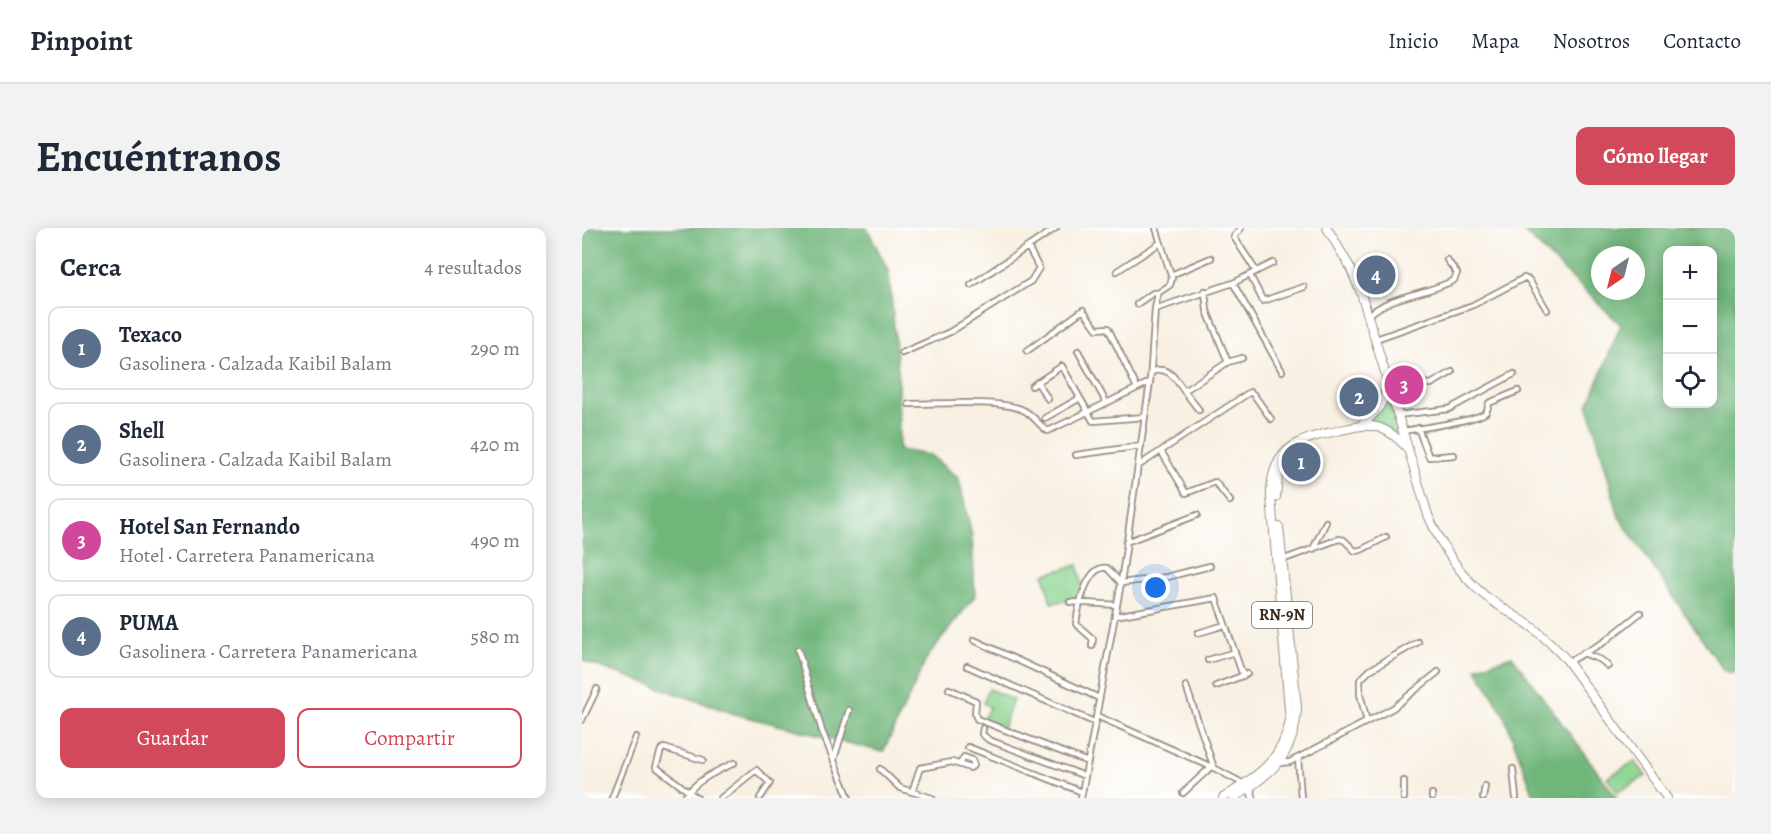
<!DOCTYPE html>
<html lang="es">
<meta charset="utf-8">
<style>
body{margin:0;font-family:Alegreya,serif;background:#f2f2f3;color:#1f2937}
.controls{position:absolute;right:18px;top:18px;display:grid;overflow:hidden;border-radius:12px;box-shadow:0 3px 15px #0003}
.controls button{width:54px;height:54px;display:grid;place-items:center;padding:0;border:0;border-bottom:2px solid #e0e1e3;background:#fff;color:#1f2937;font:30px sans-serif}
.compass{position:absolute;left:1009px;top:18px;width:54px;height:54px;border-radius:50%;background:#fff;box-shadow:0 3px 15px #0003;rotate:215deg}
.you{position:absolute;left:574px;top:360px;width:21px;height:21px;margin:-15px;border:4px solid #fff;border-radius:50%;background:#1a73e8;box-shadow:0 0 0 9px #1a73e833}
.badge{display:grid;place-items:center;width:39px;height:39px;border-radius:50%;background:#d1495b;color:#fff;font-size:20px;font-weight:700}
.pin{position:absolute;translate:-50% -50%;border:3px solid #fff;box-shadow:0 2px 6px #0006}
.list{margin:0;padding:0;list-style:none}
h2{display:flex;justify-content:space-between;align-items:center;height:78px;margin:0;padding:0 24px;font-size:26px}
h2 small{font-size:20px;font-weight:400;color:#747a83}
.list li{display:grid;grid-template-columns:39px 1fr auto;gap:18px;align-items:center;box-sizing:border-box;height:84px;margin:0 12px 12px;padding:0 12px;border:2px solid #e0e1e3;border-radius:12px}
.list b{display:block;font-size:22px;white-space:nowrap}
.list p{margin:0;font-size:20px;white-space:nowrap;color:#747a83}
.list em{font-size:20px;font-style:normal;color:#747a83}
.actions{display:flex;gap:12px;padding:18px 24px}
.actions a{flex:1;padding:14px 0;border:2px solid #d1495b;border-radius:12px;text-align:center;font-size:21px;color:#d1495b}
.actions .main{background:#d1495b;color:#fff}
.icon{flex:none;width:33px;height:33px;fill:none;stroke:currentColor;stroke-width:2;stroke-linecap:round;stroke-linejoin:round}
.map{position:relative;flex:none;width:1153px;height:570px;overflow:hidden;border-radius:12px}
header{display:flex;align-items:center;gap:36px;box-sizing:border-box;height:84px;padding:0 30px;background:#fff;border-bottom:2px solid #e0e1e3}
header strong{font-size:28px}
nav{display:flex;gap:33px;margin-inline-start:auto;font-size:21px}
.intro{display:flex;align-items:center;justify-content:space-between;box-sizing:border-box;height:144px;padding:0 36px}
h1{margin:0;font-size:42px}
.button{padding:15px 27px;border-radius:12px;background:#d1495b;color:#fff;font-size:21px;font-weight:700}
main{display:flex;gap:36px;padding:0 36px}
aside{flex:1;background:#fff;border-radius:12px;box-shadow:0 3px 15px #0003}
.map>svg:first-child{display:block}
</style>
<header>
<strong>Pinpoint</strong>
<nav><a>Inicio</a><a>Mapa</a><a>Nosotros</a><a>Contacto</a></nav>
</header>
<div class="intro"><h1>Encuéntranos</h1><a class="button">Cómo llegar</a></div>
<main>
<aside>
<h2>Cerca<small>4 resultados</small></h2>
<ul class="list">
<li><span class="badge" style="background:#5c6f8a">1</span><div><b>Texaco</b><p>Gasolinera · Calzada Kaibil Balam</p></div><em>290 m</em></li>
<li><span class="badge" style="background:#5c6f8a">2</span><div><b>Shell</b><p>Gasolinera · Calzada Kaibil Balam</p></div><em>420 m</em></li>
<li><span class="badge" style="background:#d1479c">3</span><div><b>Hotel San Fernando</b><p>Hotel · Carretera Panamericana</p></div><em>490 m</em></li>
<li><span class="badge" style="background:#5c6f8a">4</span><div><b>PUMA</b><p>Gasolinera · Carretera Panamericana</p></div><em>580 m</em></li>
</ul>
<div class="actions"><a class="main">Guardar</a><a>Compartir</a></div>
</aside>
<div class="map">
<svg width="1153" height="570" viewBox="0 0 1153 570">
<rect width="100%" height="100%" fill="#fff"/>
<filter id="ink" filterUnits="userSpaceOnUse"><feTurbulence type="fractalNoise" baseFrequency=".0167" numOctaves="2"/><feDisplacementMap in="SourceGraphic" scale="12" xChannelSelector="R" yChannelSelector="G"/><feConvolveMatrix kernelMatrix="1 2 1 2 8 2 1 2 1" color-interpolation-filters="sRGB"/></filter>
<filter id="wash" filterUnits="userSpaceOnUse"><feTurbulence type="fractalNoise" baseFrequency=".008" numOctaves="4" result="noise"/><feDisplacementMap in="SourceGraphic" scale="24" xChannelSelector="R" yChannelSelector="G"/><feGaussianBlur stdDeviation="1.35" result="paint"/><feColorMatrix in="noise" values="0 0 0 0 0 0 0 0 0 0 0 0 0 0 0 0 0 1.4 0 .05"/><feComposite in="paint" operator="in"/></filter>
<g filter="url(#wash)">
<rect width="100%" height="100%" fill="#f8f0e2"/>
<path fill="#8ad490" stroke="#627f57" stroke-width="1.5" d="M805,164L819,208L803,200L781,196Z
M496,337L502,371L469,375L462,346Z
M407,461L431,472L421,500L400,492L408,479L401,475Z
M1053,533L1064,548L1036,564L1025,550Z"/>
<path fill="#6fb67a" stroke="#55704c" stroke-width="1.5" fill-rule="evenodd" d="M0,0H285L307,44L316,142L317,222L348,227L377,251L390,308L393,368L346,428L301,524L153,486L4,434L0,430Z
M938,0H1153V445L1142,443L1037,289L1006,177L1039,97ZM1086,22H1130V176H1086ZM1018,27H1054V63H1018Z
M930,428L1035,570H953L921,485L894,440Z"/>
</g>
<g filter="url(#ink)">
<g fill="none" stroke-linecap="round" stroke-linejoin="round">
<defs>
<path id="minor" d="M659,0L652,9L674,43
M535,43L578,15
M589,47L629,30
M668,47L681,73L722,59
M651,55L700,143
M389,57L474,0
M623,63L625,83L646,134
M555,76L571,65H576
M573,81L651,55L691,35
M787,87C810,66 845,67 872,52L875,45L865,32
M794,111L891,77L942,50L947,52L965,82
M445,123L501,82L515,101L526,100L555,160
M496,123L524,174
M320,125L368,104L449,53L457,40L446,19
M570,144C586,137 593,150 602,163L646,134L660,130
M455,154L466,171
M450,158L480,138L511,193L563,189
M808,161L829,155L849,156L870,144
M602,163L617,182
M327,176C354,176 419,171 441,182C451,186 457,198 466,203L568,154
M815,187L867,181L932,146
M463,190L498,170
M836,200L847,229L872,227
M820,203C834,201 898,192 904,184C906,181 906,178 907,175L936,163
M579,223L604,265L633,254L648,273
M494,227L559,218
M556,238L668,164L672,167L689,191
M544,314L615,287
M731,321L744,294
M700,332L757,311L762,312L773,323L779,322L804,309
M488,374L535,377
M533,388L634,370L661,448
M616,405L643,397
M392,412L517,470
M510,418L511,411L494,396C496,381 504,337 525,340L539,355L585,349L628,338
M216,422L240,503L267,570
M1001,425L1019,432L1026,438
M626,432L653,424
M986,434L1022,414L1058,385
M385,438L514,495
M604,458L632,540
M634,458L665,446
M367,461L394,473L393,486L395,491L506,534
M515,488L632,540L662,556
M0,492L15,461
M785,494L778,466V452L788,442L836,414
M401,500L400,506L407,512L503,548
M386,519L500,564
M716,530L719,570
M252,531L267,482
M697,535L708,534L811,480L856,444
M298,541L318,560L350,570
M931,541L934,570
M330,564L338,540L370,534L388,540L392,537L390,532L382,529L378,536
M601,565L629,539
M30,570L54,509
M102,570C114,552 133,544 152,535
M115,570L74,539L79,522L82,520L121,532
M139,570L174,542L188,555L178,570
M499,570L539,355L568,154L573,81L576,65L588,57L590,50L574,0
M822,570V553
M850,570V566
M901,570L903,558"/>
<path id="tertiary" d="M668,560L671,570"/>
<path id="primary" d="M779,197C796,184 804,173 805,151
M694,269L696,248L703,232
M641,570C673,549 700,534 708,493L689,269C688,228 709,213 746,205C782,197 797,189 825,220
M652,570C689,545 713,529 715,479L697,299"/>
<path id="trunk" d="M745,0L768,39L779,65L846,287C859,317 875,344 901,366C916,379 934,387 950,399C963,409 973,420 984,431L1085,570"/>
</defs>
<use href="#minor" stroke="#9a8d80" stroke-width="8"/>
<use href="#tertiary" stroke="#9a8d80" stroke-width="9"/>
<use href="#primary" stroke="#9a8d80" stroke-width="10"/>
<use href="#trunk" stroke="#9a8d80" stroke-width="10"/>
<use href="#minor" stroke="#fff" stroke-width="4.5"/>
<use href="#tertiary" stroke="#fff" stroke-width="6"/>
<use href="#primary" stroke="#fff" stroke-width="8"/>
<use href="#trunk" stroke="#fff" stroke-width="8"/>
</g>
</g>
<g text-anchor="middle" dominant-baseline="central" stroke-width="4.5" stroke-linejoin="round" paint-order="stroke">
<rect fill="#fff" stroke="#766a62" stroke-width="1.5" x="670" y="374" width="60" height="26" rx="4.5"/>
<g font-size="16" font-weight="bold" fill="#3b2a1e">
<text x="700" y="387">RN-9N</text>
</g>
</g>
</svg>
<div class="controls">
<button>+</button>
<button>−</button>
<button><svg class="icon" aria-label="locate" viewBox="0 0 24 24"><circle cx="12" cy="12" r="6"/><path d="M12 2v4M12 18v4M2 12h4M18 12h4"/></svg></button>
</div>
<svg class="compass" viewBox="-18 -18 36 36"><path d="M0-13l5 13h-10z" fill="#e53935"/><path d="M0 13l5-13h-10z" fill="#747a83"/></svg>
<div class="you"></div>
<div class="pin badge" style="left:719px;top:234px;background:#5c6f8a">1</div>
<div class="pin badge" style="left:777px;top:169px;background:#5c6f8a">2</div>
<div class="pin badge" style="left:822px;top:157px;background:#d1479c">3</div>
<div class="pin badge" style="left:794px;top:47px;background:#5c6f8a">4</div>
</div>
</main>
